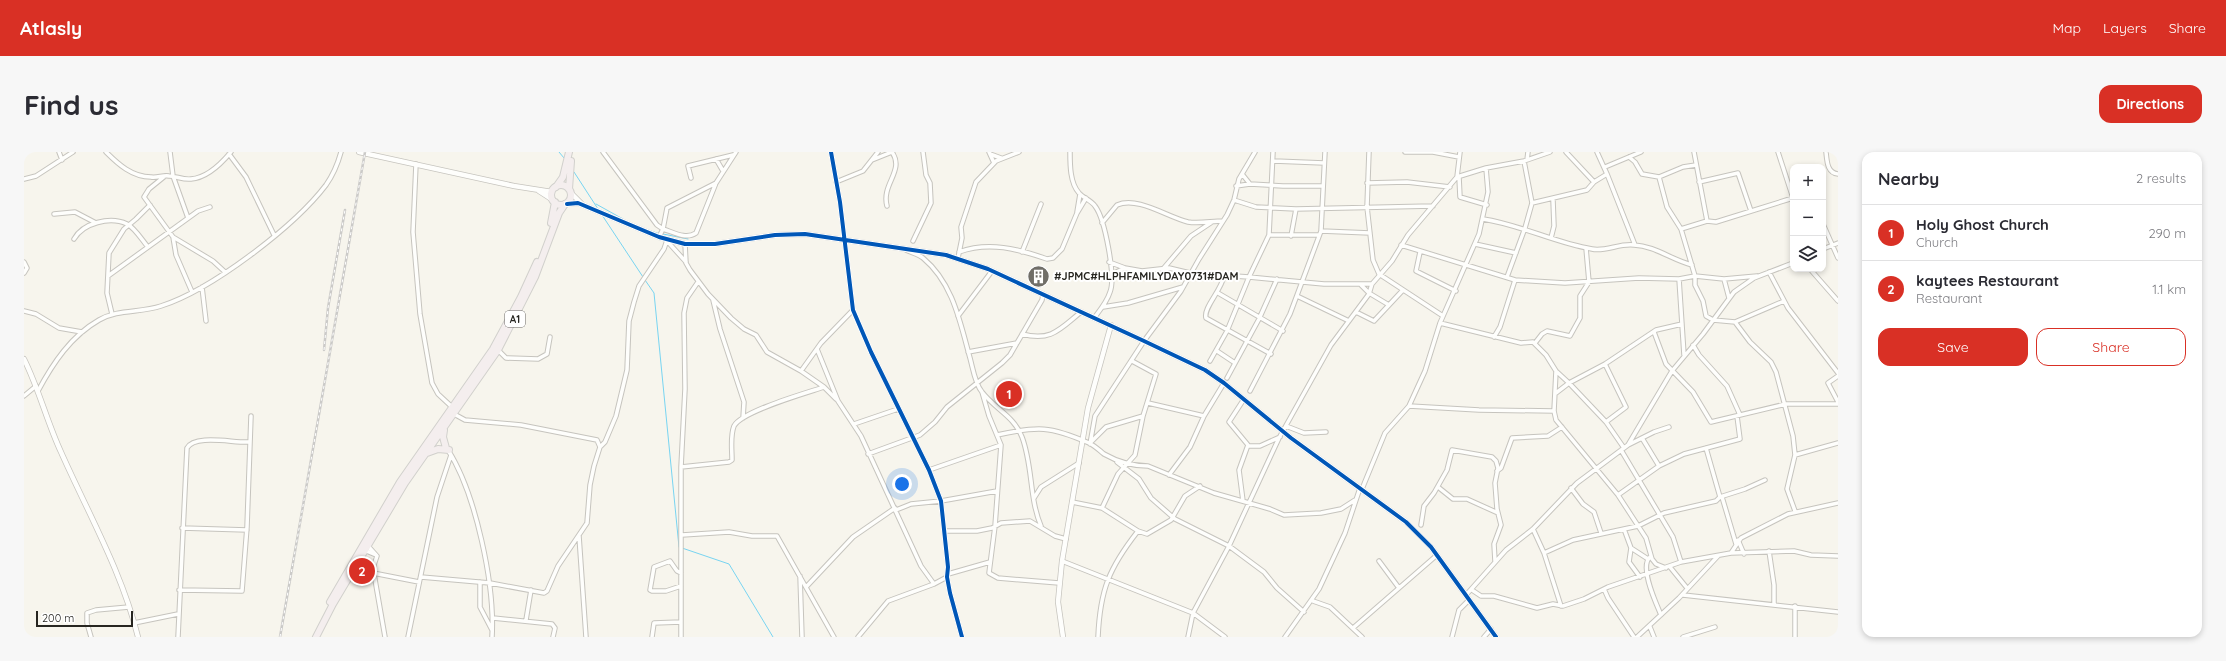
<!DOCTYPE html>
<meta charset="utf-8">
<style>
body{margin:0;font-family:Quicksand,sans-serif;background:#f7f7f7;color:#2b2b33}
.controls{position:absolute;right:12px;top:12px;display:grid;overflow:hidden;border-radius:8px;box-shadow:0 2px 6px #0003}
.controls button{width:36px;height:36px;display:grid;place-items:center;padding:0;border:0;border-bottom:1px solid #e1e1e2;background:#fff;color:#2b2b33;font:20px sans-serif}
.scale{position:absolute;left:12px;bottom:10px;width:97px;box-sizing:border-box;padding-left:4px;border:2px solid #272621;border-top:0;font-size:11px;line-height:14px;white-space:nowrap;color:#272621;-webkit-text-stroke:3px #fff;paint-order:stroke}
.you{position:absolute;left:878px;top:332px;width:14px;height:14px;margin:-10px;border:3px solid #fff;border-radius:50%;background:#1a73e8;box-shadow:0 0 0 6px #1a73e833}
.badge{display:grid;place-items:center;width:26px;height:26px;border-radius:50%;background:#d93025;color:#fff;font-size:13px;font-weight:700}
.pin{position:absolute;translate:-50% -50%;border:2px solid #fff;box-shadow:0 1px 4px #0006}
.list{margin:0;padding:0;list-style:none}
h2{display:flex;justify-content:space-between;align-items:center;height:52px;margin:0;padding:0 16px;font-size:17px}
h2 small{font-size:13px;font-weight:400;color:#7c7c81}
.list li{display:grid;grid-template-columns:26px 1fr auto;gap:12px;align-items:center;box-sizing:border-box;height:56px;padding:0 16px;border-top:1px solid #e1e1e2}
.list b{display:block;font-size:15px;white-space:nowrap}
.list p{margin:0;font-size:13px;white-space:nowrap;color:#7c7c81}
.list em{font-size:13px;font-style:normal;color:#7c7c81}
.actions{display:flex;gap:8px;padding:12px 16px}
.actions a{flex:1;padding:9px 0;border:1px solid #d93025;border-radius:12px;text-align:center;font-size:14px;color:#d93025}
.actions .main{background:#d93025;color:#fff}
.icon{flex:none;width:22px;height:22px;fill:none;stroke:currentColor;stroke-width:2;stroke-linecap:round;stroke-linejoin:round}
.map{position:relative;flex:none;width:1814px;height:485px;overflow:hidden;border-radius:12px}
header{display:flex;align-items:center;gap:24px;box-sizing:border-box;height:56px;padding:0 20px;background:#d93025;color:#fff}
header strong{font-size:19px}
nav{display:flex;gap:22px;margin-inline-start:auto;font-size:14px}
.intro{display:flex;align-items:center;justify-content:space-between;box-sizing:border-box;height:96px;padding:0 24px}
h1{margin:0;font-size:28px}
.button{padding:10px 18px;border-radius:12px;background:#d93025;color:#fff;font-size:14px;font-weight:700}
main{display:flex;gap:24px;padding:0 24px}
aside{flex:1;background:#fff;border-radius:12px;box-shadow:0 2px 6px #0003}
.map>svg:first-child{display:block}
</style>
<header>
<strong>Atlasly</strong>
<nav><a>Map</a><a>Layers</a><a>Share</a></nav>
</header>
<div class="intro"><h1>Find us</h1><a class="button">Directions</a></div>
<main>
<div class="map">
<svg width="1814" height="485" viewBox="0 0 1814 485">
<rect width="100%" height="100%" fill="#f7f5ed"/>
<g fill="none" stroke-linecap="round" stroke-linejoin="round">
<path stroke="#78d4f1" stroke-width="1" d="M535,0L540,6
M550,20L574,57
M572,52L599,67
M578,63L619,125
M624,78L636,82
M639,82L664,87
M621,128L630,141L655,395
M658,396L705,412L749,485"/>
<defs>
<path id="minor" d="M35,0L38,8
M82,0C94,12 108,25 127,25C133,26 139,23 145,24C152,24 159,28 167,27C183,26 197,12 207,0
M146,0L149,24L164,66
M579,0L633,73L639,77L643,56L692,31
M807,0L816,50L829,158L847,200L905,318L917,349L924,415L923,425L926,441L938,485
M965,0L970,11
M1046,0C1046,13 1046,31 1055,41C1059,46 1067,48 1071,54C1081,67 1092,125 1086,140C1083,150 1076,158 1070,166
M1345,0L1343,55L1349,108L1355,122L1419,164
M1381,0H1409L1435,5
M1542,0L1570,30L1583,22L1611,93
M1573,0L1583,22
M1670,0L1683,69
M1754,0L1769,46
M1802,0C1803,9 1803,21 1814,22
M205,2L222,25L250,83
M966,2L977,6
M1605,5L1611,10L1618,22L1635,25L1643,55L1657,77
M692,7L699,19
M848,8L868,0
M1503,8L1504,0
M1250,9L1300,11
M1500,9L1508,51
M392,12L389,80L396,162L408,231L414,242L428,255
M1581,15L1617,0
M1218,22L1226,32
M141,24L125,37L120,45L149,85L152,103L168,140
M1433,25L1462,16L1500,9L1526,0
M1435,25L1436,45L1463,53
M1635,25L1659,15L1672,13
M667,26L664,14L709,3
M0,27L12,24L49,0
M812,30L839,19L854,0
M1675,30L1714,21L1727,59
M1343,31L1383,30L1426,35
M1212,34L1226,32L1259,34H1299
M1769,46L1692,70L1683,69L1657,77L1671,124V133L1679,149L1682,164L1689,168L1711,170L1726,190L1747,210L1752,220L1769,284L1771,303L1763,337L1771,359
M1210,48L1232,55L1272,57L1409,54
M863,54C857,32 881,19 868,0
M1053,60L1056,42
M30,62L51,60L72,71
M1459,67C1498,73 1531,91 1568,97C1581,100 1596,91 1610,93C1631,94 1648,108 1668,113
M1078,71L1093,53C1114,44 1143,65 1164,70C1175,72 1188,69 1199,69
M1799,72L1814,106
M1297,79L1346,81
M1245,83H1295
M1267,84L1272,57
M149,85L189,109L201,120
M635,85L639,77C649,80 662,88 672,81L692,31L712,0
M1527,86L1530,74L1529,48
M50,87C59,71 86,64 103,72C111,76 118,88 124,95
M643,89L662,110
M889,89L907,51L906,31L902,23L899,0
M661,92L662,111L666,118L684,142L707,166L720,177L732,183L743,200L777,219L800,235L812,247
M1451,92L1492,101
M1377,93L1491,128L1541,131L1615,126L1655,127L1671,124L1700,127L1733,124
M1799,97L1814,91
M882,98C888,101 894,102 899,106C929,131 936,170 946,206C949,217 951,232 958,240C971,257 990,264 998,285C1009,314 1005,346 1017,374
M935,100C965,89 994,97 1023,107L1029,106L1038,97L1053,61L1062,46
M998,100L1017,52
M1396,100L1392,119L1432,139
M934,106L938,86L937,75L952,30L972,9L995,0
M0,110L3,116L0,121
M1085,110L1101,116L1118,119L1145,116L1166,121L1225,125L1300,132H1348L1345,142L1307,193L1255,286L1205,394L1169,461L1164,485
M1139,117L1167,84L1188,70
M1786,117L1814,149
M1745,120L1764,156L1814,221
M1088,122L1101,116
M84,124L174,59L186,55
M1200,124C1197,139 1179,156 1182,166L1247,202
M1483,125L1501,76L1508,51L1563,38L1570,30
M1655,127L1660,203
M1700,127L1705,146
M1348,132L1368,109L1384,83L1433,25L1436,0
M1337,133L1345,141L1365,153
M178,135L182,169
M1194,141L1259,179
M1273,144L1325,169
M689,148L696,177L720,250L719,266
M1079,155L1104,151L1159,135
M0,159L12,162L35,176L58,180
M1332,160L1350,169L1379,138
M88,162L83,141L85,101L100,77L112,67L126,53
M934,164L968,119
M1711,170L1760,149
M1416,171L1497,191L1509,190L1522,203L1532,219L1545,231L1581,212L1632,178L1658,172
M1630,180L1642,212L1669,240L1687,270L1762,252H1814
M998,182C1027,190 1036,177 1057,160
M1470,185L1476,175L1491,128
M1511,191L1518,182L1523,179L1546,184L1556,166V144L1565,130L1562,96
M1669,193L1675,203L1703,234L1716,263
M793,197L814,249L837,284L897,414L910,432L923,425
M474,198L482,206L514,207L523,202L526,185
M1193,199L1211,211
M944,200L993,191
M1186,209L1203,179L1225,125L1245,83L1249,0
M1581,212L1602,255L1582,270
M777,219L797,191L829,158
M1814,224L1804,231L1814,250
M1203,226L1235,167L1253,127
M14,239C29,211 47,184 75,168C94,157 116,161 137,154C187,138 270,75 302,33C309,23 314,11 317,0
M1226,239L1266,162L1297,79L1301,0
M958,240L965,264L977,293L971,374L965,421L974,426L1035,431
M1532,241L1545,231L1582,270L1600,296
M0,244L12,234
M1124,251L1180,264
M1385,254L1401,219L1416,171L1455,82L1464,40L1462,16
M1530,259L1532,219
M430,262L441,268L497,273L573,288L576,295
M830,272L874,257
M1262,274L1280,281L1302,280
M973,283C1014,274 1026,274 1065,291C1071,294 1075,298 1080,302C1094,310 1109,314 1124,314L1190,341L1246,357L1260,363L1297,361L1317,357L1331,348
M1618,286L1635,314
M1067,290L1082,275L1119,264
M1066,292L1071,264L1120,189L1157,139L1175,107L1203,63L1210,48L1215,27L1231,0
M1604,293L1630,280L1645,275
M1224,294H1236L1256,285
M424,298C452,342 471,433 468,485
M1597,298L1649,385L1657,410
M844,302L896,283L911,270L923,255L978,211L986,203L1018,148L1019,142
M1771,303L1814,291
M1093,310L1115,327L1127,346L1151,367L1205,394L1240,420L1253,436L1280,460
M657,315L705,310L708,308C708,297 706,284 710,274C718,259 782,241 800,235
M905,318L977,293
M1473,319L1477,316L1488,286L1524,284L1538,275
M1145,323L1166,295L1180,264L1200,231
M1414,335L1429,347H1443L1474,361
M1547,336L1559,352L1570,360L1577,381
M1338,337L1361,281L1385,254L1455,258L1530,259L1532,268L1594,343L1622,386L1628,407L1632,412L1642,416
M1594,343L1635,314L1660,302L1716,287L1713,264
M1696,345L1721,337L1741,328
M1698,345L1712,392
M1010,346L1017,335L1055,311
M1219,349L1215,318L1224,293L1205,270L1220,247
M1048,350L1078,356L1114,379C1085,416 1076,438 1074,485
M1078,356L1094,322L1111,303L1119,264L1132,222L1108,209
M872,358L887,352L917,349L973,339
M1397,373L1400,354L1410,341L1423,318L1428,298L1468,305L1472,309L1474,316L1471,331L1473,357L1477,373L1470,392L1471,409
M158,376L223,378
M1509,377L1520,401L1537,454
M1600,377L1607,396L1624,407
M920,379H953L968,376L977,371L1006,369L1031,384L1042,387
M1114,379L1123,382L1147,368L1161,344L1176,334
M658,383L705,380L728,384H753L810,485
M555,384L562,485
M1714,388L1720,402
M344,394L353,404L349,416L361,485
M1607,396L1605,410L1616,425
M340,398L352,403
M1745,399L1750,433V452
M1520,401L1549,388L1614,374L1640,361L1692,349L1696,345L1682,296
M1707,401L1770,399L1787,403L1814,404
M1626,405C1615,415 1632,451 1637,463
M1038,409L1169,461L1201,485
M1355,409L1375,436
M1646,415L1663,436
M349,421L395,430
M924,422L966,410
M776,424L778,485
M397,425L466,431L520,441L523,439L534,414L563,371L566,333L570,314L576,295L581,290L592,264L603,218L605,169L610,150L615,134L640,97L643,88
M456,430V455L468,478
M657,434L642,439H628L626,438L630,415L646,409L653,419L657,421
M783,434L829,385L871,356
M1580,437L1584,446L1610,485
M155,438L218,439L223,375L227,264
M1448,438L1457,444H1470L1513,456L1529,452L1539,454L1560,447L1584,435L1657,410L1707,401L1717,386L1764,362L1814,351
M1442,443L1482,398L1509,377L1553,331L1604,293L1648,219L1679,182L1710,140L1730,126L1769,111
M1659,443L1814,460
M1289,449L1306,455L1338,485
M1771,454V485
M469,466L528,472L531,476L529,485
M502,468L507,438
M110,471L154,462
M1626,475L1630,485
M1329,476L1413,403
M67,485L63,471V461L72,458L105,455
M154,485L163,296C171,282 209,291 225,290
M384,485L413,345L427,303
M628,485L630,471L657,470
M657,485V315L661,237L660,161L663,146L674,130
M834,485L864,449L910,432
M1261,485L1295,437L1321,381L1336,336
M1428,485L1435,458L1445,448
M1460,485L1467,477
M1613,485L1655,446L1694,404
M1659,485L1691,475"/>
<path id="tertiary" d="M335,0L490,34L528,40
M515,39L529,48
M547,41L557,51
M543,52L554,51L635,85L661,92H691L751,83L781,82L922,103L964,117L1120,189L1181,218L1200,231L1267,286L1382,370L1407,395L1472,485
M0,207C15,237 23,270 37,300C64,361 98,420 114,485
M1039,485L1034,450L1038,409L1064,256L1087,173"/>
<path id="trunk" d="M527 43a10 10 0 1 1 20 0a10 10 0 1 1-20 0Z
M532,35L539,25L545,0
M545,37L547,9
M527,71L531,50
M420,278L419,285L422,296
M403,301L414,297L425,298
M306,450L376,330L469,197L497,145L513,110
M292,485L309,452L381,331L474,198L511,125L535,61L541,52"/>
</defs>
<use href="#minor" stroke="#c6c4be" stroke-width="5.5"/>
<use href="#tertiary" stroke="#c6c4be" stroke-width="6"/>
<use href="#trunk" stroke="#d1d0cc" stroke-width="8"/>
<use href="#minor" stroke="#fefefc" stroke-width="3.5"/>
<use href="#tertiary" stroke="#fefefc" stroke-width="4.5"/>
<use href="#trunk" stroke="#f4eeee" stroke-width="6"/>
<defs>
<path id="rail" d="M300,198L304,156L321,58
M256,485L341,0"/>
</defs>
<use href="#rail" stroke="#cbcac8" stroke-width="2.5"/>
<use href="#rail" stroke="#fff" stroke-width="1" stroke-dasharray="3" stroke-linecap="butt"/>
<defs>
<path id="cycleway" d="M807,0L816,50L829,158L847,200L905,318L917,349L924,415L923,425L926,441L938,485
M543,52L554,51L635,85L661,92H691L751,83L781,82L922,103L964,117L1120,189L1181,218L1200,231L1267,286L1382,370L1407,395L1472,485"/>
</defs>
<use href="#cycleway" stroke="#fff" stroke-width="6"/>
<use href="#cycleway" stroke="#0057b8" stroke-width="4"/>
</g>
<defs>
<symbol id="building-disc" viewBox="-11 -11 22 22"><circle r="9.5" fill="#706e68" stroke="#fff"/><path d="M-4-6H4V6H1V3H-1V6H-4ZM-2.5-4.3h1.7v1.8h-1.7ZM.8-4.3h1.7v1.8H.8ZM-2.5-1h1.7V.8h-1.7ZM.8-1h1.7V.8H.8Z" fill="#fff"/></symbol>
</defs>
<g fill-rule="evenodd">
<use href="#building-disc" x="1002" y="112" width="25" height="25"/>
</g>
<g text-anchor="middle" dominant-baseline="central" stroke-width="4" stroke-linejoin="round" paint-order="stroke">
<rect fill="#fff" stroke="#686764" stroke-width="1" x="481" y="159" width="20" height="16" rx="3"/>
<g font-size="10" font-weight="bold" fill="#272621">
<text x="491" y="167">A1</text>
</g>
<g font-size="11" font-weight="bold" fill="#272621" stroke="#fff" text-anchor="start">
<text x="1030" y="124">#JPMC#HLPHFAMILYDAY0731#DAM</text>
</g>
</g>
</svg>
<div class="controls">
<button>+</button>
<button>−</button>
<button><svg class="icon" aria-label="layers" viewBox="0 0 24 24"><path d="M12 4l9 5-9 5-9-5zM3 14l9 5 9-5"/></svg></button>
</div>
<div class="scale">200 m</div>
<div class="you"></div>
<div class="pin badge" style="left:985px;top:242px">1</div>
<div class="pin badge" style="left:338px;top:419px">2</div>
</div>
<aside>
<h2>Nearby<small>2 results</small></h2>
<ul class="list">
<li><span class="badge">1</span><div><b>Holy Ghost Church</b><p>Church</p></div><em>290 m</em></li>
<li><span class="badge">2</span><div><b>kaytees Restaurant</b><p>Restaurant</p></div><em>1.1 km</em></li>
</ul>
<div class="actions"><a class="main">Save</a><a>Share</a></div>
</aside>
</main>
